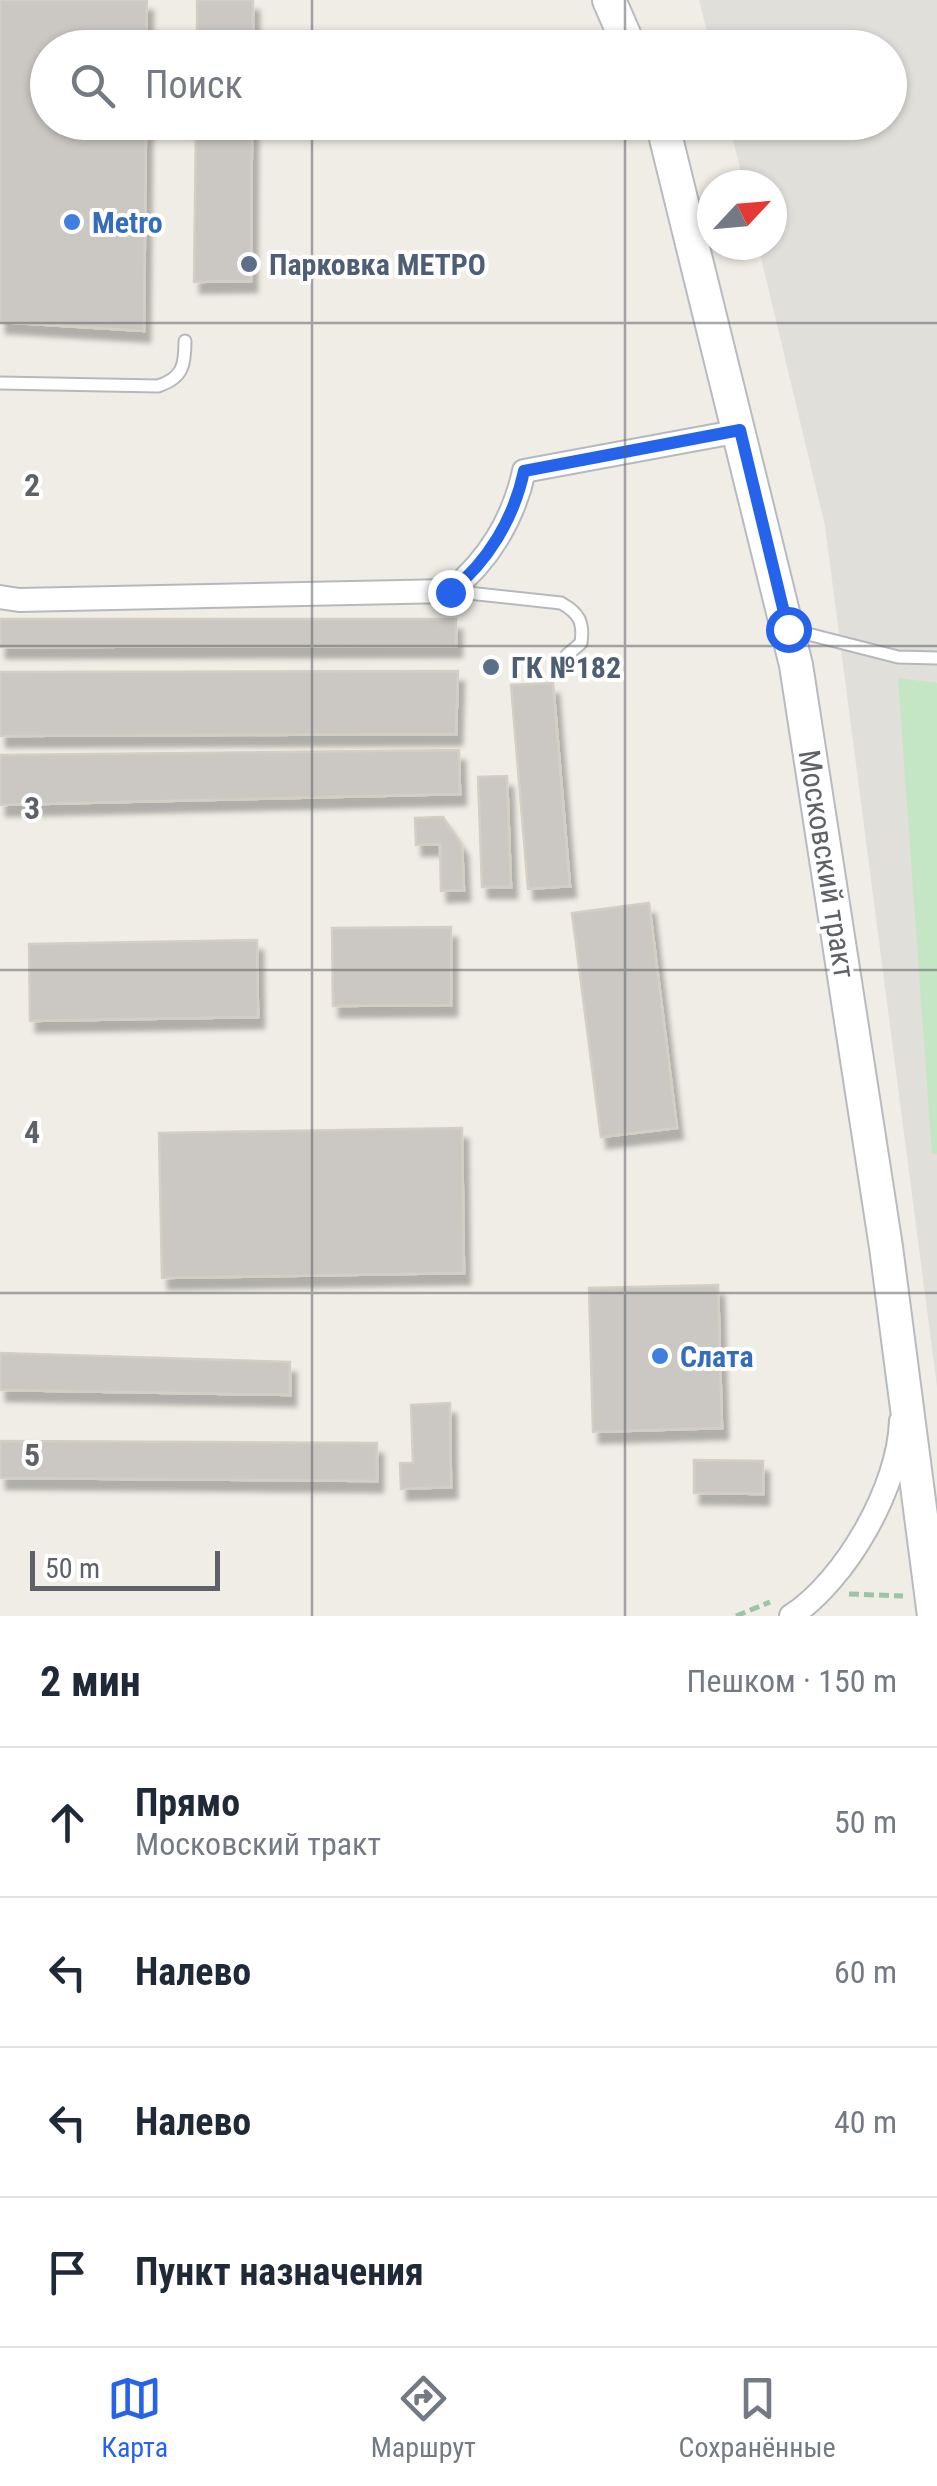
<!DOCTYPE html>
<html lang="ru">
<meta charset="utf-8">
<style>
body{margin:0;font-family:"Roboto Condensed",sans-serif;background:#f6f6f7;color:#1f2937}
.compass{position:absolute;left:697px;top:170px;width:90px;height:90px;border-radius:50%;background:#fff;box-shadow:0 2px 8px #0004;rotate:64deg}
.scale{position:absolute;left:30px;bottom:25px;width:190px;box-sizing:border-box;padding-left:10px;border:5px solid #5e6266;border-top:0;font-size:28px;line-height:35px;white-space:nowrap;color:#5e6266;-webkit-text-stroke:8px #fff;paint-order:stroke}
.stop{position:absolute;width:30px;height:30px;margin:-22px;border:8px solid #2563eb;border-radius:50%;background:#fff}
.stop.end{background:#2563eb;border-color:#fff;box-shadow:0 2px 10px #0008}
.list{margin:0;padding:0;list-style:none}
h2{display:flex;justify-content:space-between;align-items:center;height:130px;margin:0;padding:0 40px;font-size:42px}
h2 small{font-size:32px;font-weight:400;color:#747a83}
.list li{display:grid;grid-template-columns:65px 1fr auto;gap:30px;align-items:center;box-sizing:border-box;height:150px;padding:0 40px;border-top:2px solid #e0e1e3}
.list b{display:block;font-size:38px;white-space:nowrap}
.list p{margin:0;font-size:32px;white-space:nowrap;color:#747a83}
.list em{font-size:32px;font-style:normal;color:#747a83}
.icon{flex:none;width:55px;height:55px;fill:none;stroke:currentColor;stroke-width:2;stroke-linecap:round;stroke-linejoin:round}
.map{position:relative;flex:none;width:937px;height:1616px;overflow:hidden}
.search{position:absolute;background:#fff;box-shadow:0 2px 8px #0004;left:30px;right:30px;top:30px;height:110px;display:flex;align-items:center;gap:25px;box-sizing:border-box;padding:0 35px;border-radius:55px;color:#747a83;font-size:38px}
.sheet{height:730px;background:#fff}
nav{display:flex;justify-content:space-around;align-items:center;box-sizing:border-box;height:140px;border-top:2px solid #e0e1e3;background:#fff;font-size:28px;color:#747a83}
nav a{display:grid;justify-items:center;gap:5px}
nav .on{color:#2563eb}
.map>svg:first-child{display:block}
</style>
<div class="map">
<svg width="937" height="1616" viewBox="0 0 937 1616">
<defs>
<filter id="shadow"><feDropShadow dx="6" dy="11" stdDeviation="2.5" flood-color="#0004"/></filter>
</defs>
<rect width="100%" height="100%" fill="#f0ede6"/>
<path fill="#e1dfda" d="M699,0H937V1387L825,526L758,245H772V185H744L729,123L890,122V48L711,47Z"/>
<path fill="#c4e6c4" d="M898,678L937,683V1154H932Z"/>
<path fill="#cbc8c3" stroke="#d4cfc5" stroke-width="2.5" filter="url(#shadow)" d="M0,0H147L146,48H48V122H146L144,331L0,322Z
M197,0H253V48H163V38H197Z
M161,122H252L251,281L194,282L196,125Z
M0,619H456V646L0,647Z
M458,671L456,734L0,736V672Z
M553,683L570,886L528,889L511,685Z
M459,750L460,794L0,805V755Z
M507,776L511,887H482L478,777Z
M443,817L462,845L464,890L441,891L440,844L416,845L415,818Z
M649,903L677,1128L601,1137L572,913Z
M451,927V1005L333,1006L332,928Z
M257,940L258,1017L30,1021L29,944Z
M462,1128L464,1273L162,1278L159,1133Z
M718,1285L722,1428L593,1432L589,1288Z
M0,1353L290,1362V1395L0,1390Z
M450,1403L451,1487L401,1489L400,1463H413L411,1405Z
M0,1441L377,1443V1481L0,1478Z
M694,1460L763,1461V1494L694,1493Z"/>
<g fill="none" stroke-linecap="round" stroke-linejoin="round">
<defs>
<path id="lane" d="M0,383L158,386C183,378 185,365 185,341
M450,591L561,603C579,613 584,622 581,643L567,655
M792,630L898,657L937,658"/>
<path id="street" d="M0,597L19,600L450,591C488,562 514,518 524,471L740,431
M791,1616C846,1580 899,1487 901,1421"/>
<path id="secondary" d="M609,0L630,48
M662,122L796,665L886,1247L934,1616"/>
</defs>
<use href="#lane" stroke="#b6b9bc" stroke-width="15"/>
<use href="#street" stroke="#b6b9bc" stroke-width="26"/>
<use href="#secondary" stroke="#b7bbbf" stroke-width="36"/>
<path stroke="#9bc5a7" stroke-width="5" stroke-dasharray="10 5" stroke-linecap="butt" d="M849,1594L903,1596
M736,1616L770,1602"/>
<use href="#lane" stroke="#fff" stroke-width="11"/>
<use href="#street" stroke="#fff" stroke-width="22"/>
<use href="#secondary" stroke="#fff" stroke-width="32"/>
</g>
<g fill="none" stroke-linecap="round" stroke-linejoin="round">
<path stroke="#2563eb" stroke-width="12" d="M450,592C488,562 514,518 524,471L740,430L788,629"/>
</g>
<path fill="none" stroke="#5e6266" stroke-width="2.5" stroke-opacity="0.55" d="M312,0V48M625,0V48M312,122V1616M625,122V1616M0,323H937M0,646H937M0,970H937M0,1293H937"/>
<g fill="#3f7fe0" stroke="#fff" stroke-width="4">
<circle cx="72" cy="222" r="10"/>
<circle cx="660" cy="1356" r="10"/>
</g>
<g fill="#5c6f8a" stroke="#fff" stroke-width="4">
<circle cx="249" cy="264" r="10"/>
<circle cx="491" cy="667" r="10"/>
</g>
<g text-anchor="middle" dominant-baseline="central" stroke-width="8" stroke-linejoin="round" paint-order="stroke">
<g font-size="30" font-weight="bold" fill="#366cbe" stroke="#fff" text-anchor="start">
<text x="92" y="222">Metro</text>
<text x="680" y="1356">Слата</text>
</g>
<g font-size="30" font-weight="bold" fill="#4e5e75" stroke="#fff" text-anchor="start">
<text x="269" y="264">Парковка МЕТРО</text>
<text x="511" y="667">ГК №182</text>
</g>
<g font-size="30" fill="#5e6266" stroke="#fff">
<text transform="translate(827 864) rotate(81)">Московский тракт</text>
</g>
</g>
<g font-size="32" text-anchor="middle" font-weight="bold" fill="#5e6266" stroke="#fff" stroke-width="8" stroke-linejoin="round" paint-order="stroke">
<text x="32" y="496">2</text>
<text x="32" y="819">3</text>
<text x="32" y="1143">4</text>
<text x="32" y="1466">5</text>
</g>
</svg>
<svg class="compass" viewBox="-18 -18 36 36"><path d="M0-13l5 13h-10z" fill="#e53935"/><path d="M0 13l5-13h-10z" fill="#747a83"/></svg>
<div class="scale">50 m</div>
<div class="stop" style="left:788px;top:629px"></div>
<div class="stop end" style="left:450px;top:592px"></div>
<div class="search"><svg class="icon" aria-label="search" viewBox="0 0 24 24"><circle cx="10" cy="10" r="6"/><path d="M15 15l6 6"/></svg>Поиск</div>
</div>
<section class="sheet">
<h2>2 мин<small>Пешком · 150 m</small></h2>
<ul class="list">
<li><svg class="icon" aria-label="ahead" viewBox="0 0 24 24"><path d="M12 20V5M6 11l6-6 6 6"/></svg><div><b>Прямо</b><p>Московский тракт</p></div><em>50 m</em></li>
<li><svg class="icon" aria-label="left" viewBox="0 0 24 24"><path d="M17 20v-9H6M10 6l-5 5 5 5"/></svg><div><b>Налево</b></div><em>60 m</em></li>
<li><svg class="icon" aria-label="left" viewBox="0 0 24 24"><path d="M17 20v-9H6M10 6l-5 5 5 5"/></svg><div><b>Налево</b></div><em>40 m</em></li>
<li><svg class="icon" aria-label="arrive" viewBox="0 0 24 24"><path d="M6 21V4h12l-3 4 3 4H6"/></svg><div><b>Пункт назначения</b></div></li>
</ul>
</section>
<nav>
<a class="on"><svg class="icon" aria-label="map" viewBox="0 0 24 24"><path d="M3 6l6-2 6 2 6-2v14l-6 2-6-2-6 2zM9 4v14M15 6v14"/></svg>Карта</a>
<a><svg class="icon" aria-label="directions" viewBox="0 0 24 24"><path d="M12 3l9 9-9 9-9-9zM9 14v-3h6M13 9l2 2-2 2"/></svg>Маршрут</a>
<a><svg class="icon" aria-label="saved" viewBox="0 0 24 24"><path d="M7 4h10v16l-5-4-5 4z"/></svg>Сохранённые</a>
</nav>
